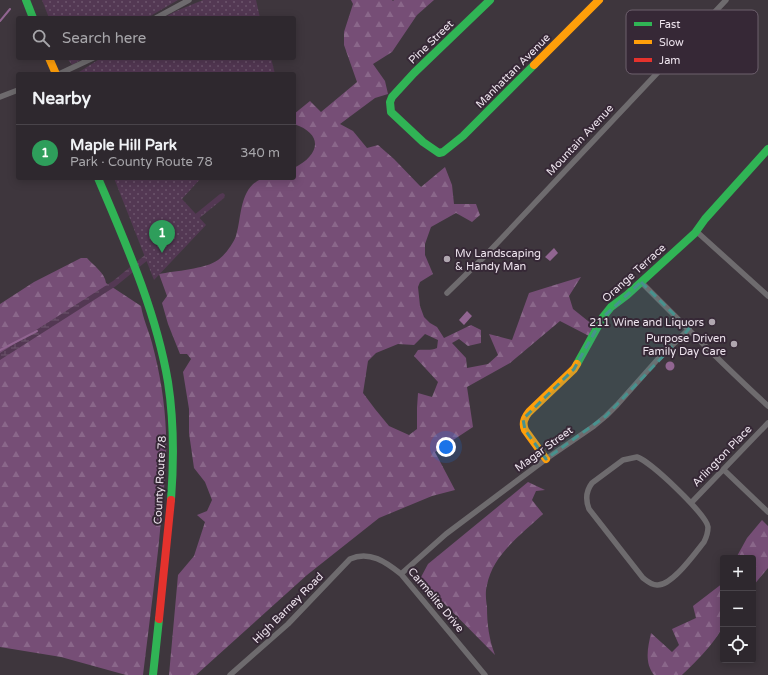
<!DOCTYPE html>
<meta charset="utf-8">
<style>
body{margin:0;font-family:"Varela Round",sans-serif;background:#363036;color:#f1f3f6}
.controls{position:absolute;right:12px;bottom:12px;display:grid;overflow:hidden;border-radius:4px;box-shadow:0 2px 10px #0003}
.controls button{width:36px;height:36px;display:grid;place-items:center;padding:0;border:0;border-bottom:1px solid #49444a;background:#2e282e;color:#f1f3f6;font:20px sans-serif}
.you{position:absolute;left:446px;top:447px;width:14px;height:14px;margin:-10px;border:3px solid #fff;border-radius:50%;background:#1a73e8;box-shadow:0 0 0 6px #1a73e833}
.badge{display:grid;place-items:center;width:26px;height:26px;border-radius:50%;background:#d93025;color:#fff;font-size:13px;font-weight:700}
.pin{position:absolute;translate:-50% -33px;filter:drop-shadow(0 1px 2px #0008)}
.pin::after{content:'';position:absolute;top:21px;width:14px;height:12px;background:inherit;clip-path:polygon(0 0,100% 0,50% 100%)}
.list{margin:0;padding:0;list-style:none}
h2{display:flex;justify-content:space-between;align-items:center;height:52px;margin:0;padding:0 16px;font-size:17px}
h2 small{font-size:13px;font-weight:400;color:#a7a6aa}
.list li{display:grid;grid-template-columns:26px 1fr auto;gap:12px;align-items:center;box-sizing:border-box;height:56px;padding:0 16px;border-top:1px solid #49444a}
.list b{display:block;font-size:15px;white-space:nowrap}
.list p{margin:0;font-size:13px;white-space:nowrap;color:#a7a6aa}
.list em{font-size:13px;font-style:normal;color:#a7a6aa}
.icon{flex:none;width:22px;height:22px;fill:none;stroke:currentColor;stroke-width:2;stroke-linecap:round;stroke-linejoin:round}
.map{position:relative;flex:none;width:768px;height:675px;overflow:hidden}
.search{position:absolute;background:#2e282e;box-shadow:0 2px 10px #0003;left:16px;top:16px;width:280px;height:44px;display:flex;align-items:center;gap:10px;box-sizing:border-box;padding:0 14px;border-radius:4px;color:#a7a6aa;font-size:15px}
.panel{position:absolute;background:#2e282e;box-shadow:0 2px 10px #0003;left:16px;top:72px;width:280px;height:108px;border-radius:4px}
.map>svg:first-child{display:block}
</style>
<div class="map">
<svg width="768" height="675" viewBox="0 0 768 675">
<defs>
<pattern id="forest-firs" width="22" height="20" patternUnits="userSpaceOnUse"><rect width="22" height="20" fill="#764e76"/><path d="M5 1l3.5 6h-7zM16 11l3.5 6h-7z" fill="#8a678a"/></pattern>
<pattern id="wetland-marsh" width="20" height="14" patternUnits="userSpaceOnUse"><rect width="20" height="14" fill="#533853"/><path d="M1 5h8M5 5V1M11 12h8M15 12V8" fill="none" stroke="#6c556c"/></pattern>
<pattern id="park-dots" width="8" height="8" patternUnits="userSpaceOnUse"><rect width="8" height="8" fill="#533853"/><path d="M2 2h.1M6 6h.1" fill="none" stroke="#6c556c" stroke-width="1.8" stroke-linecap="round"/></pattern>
</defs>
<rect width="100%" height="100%" fill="#3e363d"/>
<path fill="url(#forest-firs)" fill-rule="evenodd" d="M351,0H392L393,1L394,0H434L417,15L392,52L373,64L385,81L388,94L375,98L340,124L353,131L367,148L378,145L394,159L421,187L445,167L452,185L454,204H476L480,215L472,222L456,213L431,227L425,244V255L433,274L420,282L418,287L420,306L424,317L430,323L437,327L444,338L471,325L481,330V343L468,346L459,339L452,343L466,358L467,368L488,364L498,355L489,334L512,340L529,293C546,288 563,282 581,277L569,296L573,309L593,325L589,336L560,321L510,363L467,387L473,427L435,452L455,490L432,496L379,518L307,575L196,675H169L178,575L194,556L205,522L197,515L207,511L212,500L205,482L194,468L189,433V409L183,372L191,359L187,354H180L168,324L162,303L167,296L159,274C174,271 206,269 218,260C225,255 233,244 236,236C242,217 239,189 261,179C267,176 286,178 294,178V168C320,155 324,134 294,124V114L310,101L321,112L357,82L344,45V32L353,4ZM425,334L438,340L437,348C430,351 425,349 418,350L414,356L438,382L432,397L418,393L417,408V429L409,435L389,426L375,409L363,393L368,361L376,353L398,344L414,345Z
M81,258H87C93,265 105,273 106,283L141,306C143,319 149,331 152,343C160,373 165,403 166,433C167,455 165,478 163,500C158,559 150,617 143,675H126L61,657L0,647V304L34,282Z
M528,482L545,490L536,491L532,500L543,514C521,535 493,554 487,585C485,592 486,600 487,607C487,624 489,639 495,655L420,579L428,564Z
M762,520L768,526V568L753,586V558H736L747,538Z
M723,583C723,597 725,611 723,624C721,637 692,666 682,675H654C644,662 648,647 651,633L672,652L679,645L672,629L696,618L693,606Z"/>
<path fill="url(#wetland-marsh)" d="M223,193L225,195L224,198L116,286L0,360V353L113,281L220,194Z"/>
<path fill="url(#park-dots)" d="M42,0H178L147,18H49Z
M203,0H256L260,18H164L174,12Z
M67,58H84L72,65Z
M101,58H271L275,74H79V72Z
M114,178H201L182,199L206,225L154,280Z"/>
<path fill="#916591" d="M554,248L558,253L550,261L545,257Z
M467,311L472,316L464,325L459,320Z
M665.5 366a4.5 4.5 0 1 1 9 0a4.5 4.5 0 1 1-9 0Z"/>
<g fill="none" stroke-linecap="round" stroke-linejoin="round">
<path stroke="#916591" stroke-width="2" d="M0,21L10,9
M0,350L37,331"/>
<path stroke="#6e6b6e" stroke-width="5.5" d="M156,18L189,0
M59,74L93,58
M0,97L18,90
M696,231L768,296
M641,282C683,324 724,366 768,406
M447,293L485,256L726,0
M637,457C650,461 707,515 708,527C708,532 706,538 704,542C695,553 672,586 657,585C651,585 647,581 643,578L589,509C585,499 586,491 592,483L623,460Z
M724,470L768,512
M691,503L768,423
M401,574L446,534L546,459L594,426L606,416L617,405L657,360L689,329
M230,675L288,624L350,559C369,550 386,562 401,574L485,675"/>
<path stroke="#30b455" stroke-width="8" d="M26,0L33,18
M490,0L414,73L392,97L390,102L391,112L423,142L439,153L443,152L463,136L534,65
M98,178C126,244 156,311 168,382C174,421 174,461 171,500
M577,364L603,317L611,307L627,295L695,233L705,219L768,149
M153,675L159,619"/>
<path stroke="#ff9f0a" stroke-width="8" d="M49,58L56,74
M534,65L599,0
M546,459L525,430C522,423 524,418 529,412L574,369L577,364"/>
<path stroke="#e5322d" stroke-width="8" d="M159,619L171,500"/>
</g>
<path fill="#47928e" fill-opacity="0.2" stroke="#47928e" stroke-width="3" stroke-dasharray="8 5" stroke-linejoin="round" d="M641,282L689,329L606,416L546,459L525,430L523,419L574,369L603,317Z"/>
<g fill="#b0a7b0" stroke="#362836" stroke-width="1.5">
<circle cx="447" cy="259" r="4"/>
<circle cx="712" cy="322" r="4"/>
<circle cx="734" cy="344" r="4"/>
</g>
<g text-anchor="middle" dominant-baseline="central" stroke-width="4" stroke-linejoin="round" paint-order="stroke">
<g font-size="11" fill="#eee4ee" stroke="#362836">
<text transform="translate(431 42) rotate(-44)">Pine Street</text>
<text transform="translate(513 71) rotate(-45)">Manhattan Avenue</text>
<text transform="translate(580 140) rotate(-47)">Mountain Avenue</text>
<text transform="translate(634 273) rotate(-42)">Orange Terrace</text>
<text transform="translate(544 449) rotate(-36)">Magar Street</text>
<text transform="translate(722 456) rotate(-46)">Arlington Place</text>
<text transform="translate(160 480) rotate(-87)">County Route 78</text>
<text transform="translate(436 600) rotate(50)">Carmelite Drive</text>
<text transform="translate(288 608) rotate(-45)">High Barney Road</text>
</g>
<g font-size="11" fill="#eee4ee" stroke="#362836" text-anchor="end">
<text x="455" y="253" text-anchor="start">Mv Landscaping<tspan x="455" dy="13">&amp; Handy Man</tspan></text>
<text x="704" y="322">211 Wine and Liquors</text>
<text x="726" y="338">Purpose Driven<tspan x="726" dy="13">Family Day Care</tspan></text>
</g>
</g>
<rect x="626" y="10" width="132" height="64" rx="6" fill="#362836" stroke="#6d606d" stroke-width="1"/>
<rect x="634" y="22" width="18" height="4" fill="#30b455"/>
<rect x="634" y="40" width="18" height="4" fill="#ff9f0a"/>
<rect x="634" y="58" width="18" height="4" fill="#e5322d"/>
<g font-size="11" fill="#eee4ee">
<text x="659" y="28">Fast</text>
<text x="659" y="46">Slow</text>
<text x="659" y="64">Jam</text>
</g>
</svg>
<div class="controls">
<button>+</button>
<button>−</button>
<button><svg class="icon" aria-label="locate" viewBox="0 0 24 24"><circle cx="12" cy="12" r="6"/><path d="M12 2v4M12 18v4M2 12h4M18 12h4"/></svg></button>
</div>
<div class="you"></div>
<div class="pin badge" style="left:162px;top:253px;background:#2e9e5b">1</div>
<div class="search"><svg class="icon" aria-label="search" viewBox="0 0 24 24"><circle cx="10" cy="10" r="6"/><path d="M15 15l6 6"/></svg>Search here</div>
<section class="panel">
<h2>Nearby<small></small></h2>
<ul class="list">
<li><span class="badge" style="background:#2e9e5b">1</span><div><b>Maple Hill Park</b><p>Park · County Route 78</p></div><em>340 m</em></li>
</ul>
</section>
</div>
